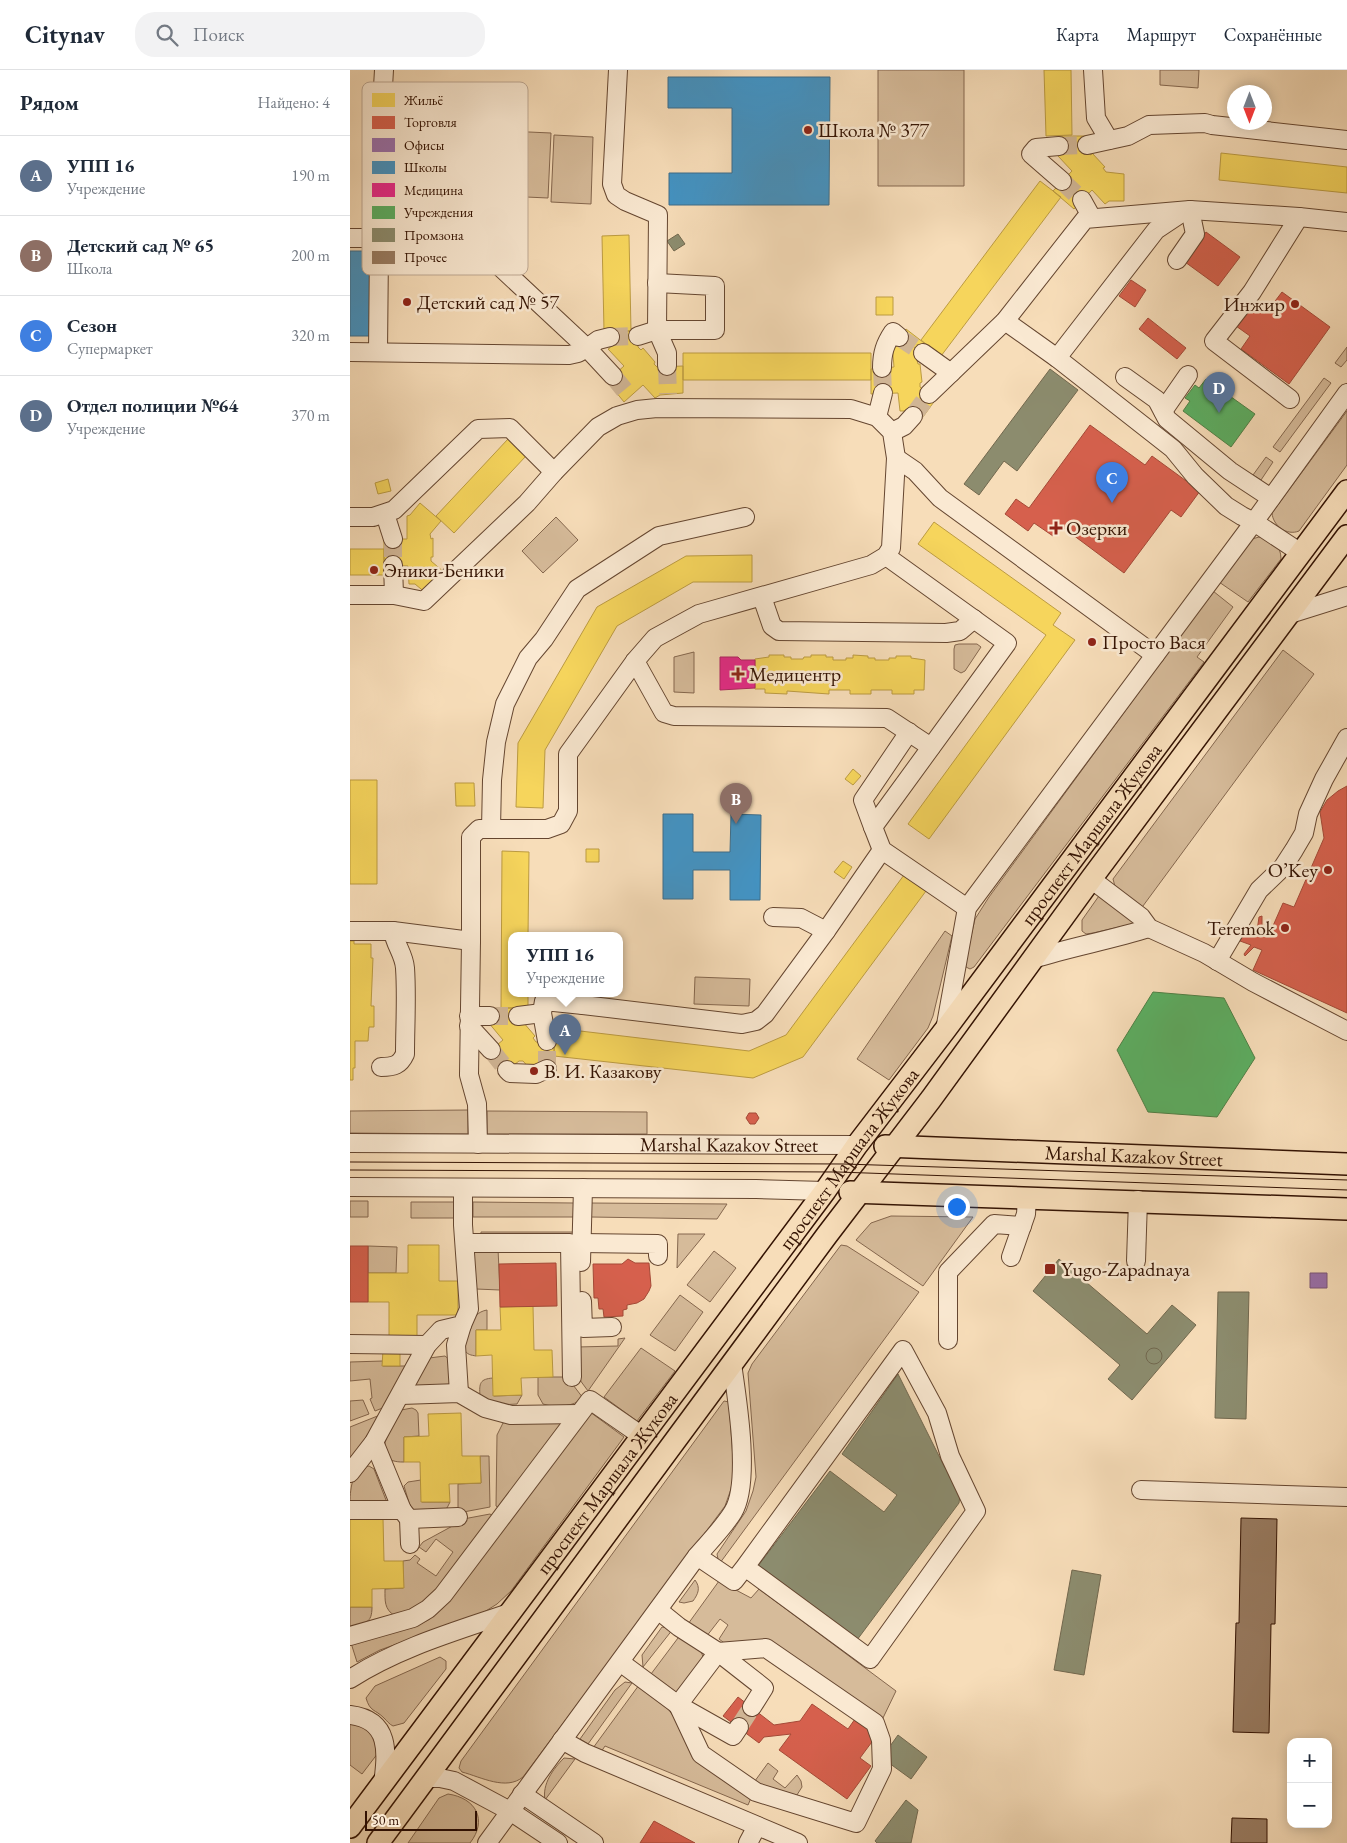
<!DOCTYPE html>
<html lang="ru">
<meta charset="utf-8">
<style>
body{margin:0;font-family:"EB Garamond",serif;background:#f2f2f3;color:#1f2937}
.controls{position:absolute;right:15px;bottom:15px;display:grid;overflow:hidden;border-radius:10px;box-shadow:0 2px 12px #0003}
.controls button{width:45px;height:45px;display:grid;place-items:center;padding:0;border:0;border-bottom:1px solid #e0e1e3;background:#fff;color:#1f2937;font:25px sans-serif}
.compass{position:absolute;left:877px;top:15px;width:45px;height:45px;border-radius:50%;background:#fff;box-shadow:0 2px 12px #0003;rotate:180deg}
.scale{position:absolute;left:15px;bottom:12px;width:112px;box-sizing:border-box;padding-left:5px;border:2px solid #341303;border-top:0;font-size:14px;line-height:18px;white-space:nowrap;color:#341303;-webkit-text-stroke:4px #fae9d2;paint-order:stroke}
.you{position:absolute;left:606px;top:1136px;width:18px;height:18px;margin:-12px;border:4px solid #fff;border-radius:50%;background:#1a73e8;box-shadow:0 0 0 8px #1a73e833}
.badge{display:grid;place-items:center;width:32px;height:32px;border-radius:50%;background:#8f2418;color:#fff;font-size:16px;font-weight:700}
.pin{position:absolute;translate:-50% -41px;filter:drop-shadow(0 1px 2px #0008)}
.pin::after{content:'';position:absolute;top:26px;width:18px;height:15px;background:inherit;clip-path:polygon(0 0,100% 0,50% 100%)}
.popup{position:absolute;left:158px;top:862px;width:115px;height:65px;box-sizing:border-box;display:grid;place-content:center;border-radius:10px;background:#fff;filter:drop-shadow(0 1px 4px #0005);font-size:16px;white-space:nowrap;color:#747a83}
.popup b{font-size:19px;color:#1f2937}
.popup::after{content:'';position:absolute;left:50%;top:100%;margin-left:-10px;border:10px solid transparent;border-top-color:#fff}
.list{margin:0;padding:0;list-style:none}
h2{display:flex;justify-content:space-between;align-items:center;height:65px;margin:0;padding:0 20px;font-size:21px}
h2 small{font-size:16px;font-weight:400;color:#747a83}
.list li{display:grid;grid-template-columns:32px 1fr auto;gap:15px;align-items:center;box-sizing:border-box;height:80px;padding:0 20px;border-top:1px solid #e0e1e3}
.list b{display:block;font-size:19px;white-space:nowrap}
.list p{margin:0;font-size:16px;white-space:nowrap;color:#747a83}
.list em{font-size:16px;font-style:normal;color:#747a83}
.icon{flex:none;width:28px;height:28px;fill:none;stroke:currentColor;stroke-width:2;stroke-linecap:round;stroke-linejoin:round}
.map{position:relative;flex:none;width:997px;height:1773px;overflow:hidden}
header{display:flex;align-items:center;gap:30px;box-sizing:border-box;height:70px;padding:0 25px;background:#fff;border-bottom:1px solid #e0e1e3}
header strong{font-size:24px}
nav{display:flex;gap:28px;margin-inline-start:auto;font-size:18px}
.search{width:350px;height:45px;background:#f2f2f3;display:flex;align-items:center;gap:12px;box-sizing:border-box;padding:0 18px;border-radius:20px;color:#747a83;font-size:19px}
main{display:flex}
aside{flex:1;background:#fff}
.map>svg:first-child{display:block}
</style>
<header>
<strong>Citynav</strong>
<div class="search"><svg class="icon" aria-label="search" viewBox="0 0 24 24"><circle cx="10" cy="10" r="6"/><path d="M15 15l6 6"/></svg>Поиск</div>
<nav><a>Карта</a><a>Маршрут</a><a>Сохранённые</a></nav>
</header>
<main>
<aside>
<h2>Рядом<small>Найдено: 4</small></h2>
<ul class="list">
<li><span class="badge" style="background:#5c6f8a">A</span><div><b>УПП 16</b><p>Учреждение</p></div><em>190 m</em></li>
<li><span class="badge" style="background:#8d6e63">B</span><div><b>Детский сад № 65</b><p>Школа</p></div><em>200 m</em></li>
<li><span class="badge" style="background:#3f7fe0">C</span><div><b>Сезон</b><p>Супермаркет</p></div><em>320 m</em></li>
<li><span class="badge" style="background:#5c6f8a">D</span><div><b>Отдел полиции №64</b><p>Учреждение</p></div><em>370 m</em></li>
</ul>
</aside>
<div class="map">
<svg width="997" height="1773" viewBox="0 0 997 1773">
<rect width="100%" height="100%" fill="#f7ddb9"/>
<filter id="stains"><feTurbulence type="fractalNoise" baseFrequency=".004" numOctaves="4"/><feColorMatrix values="0 0 0 0 .2 0 0 0 0 .09 0 0 0 0 .02 0 0 0 .5 -.17"/></filter>
<radialGradient id="worn" r=".72"><stop offset=".6" stop-color="#630" stop-opacity="0"/><stop offset="1" stop-color="#630" stop-opacity=".3"/></radialGradient>
<path fill="#d6bb9a" stroke="#85674e" d="M528,0H614V116H528Z
M810,0H849L848,18L810,15Z
M157,61L201,63L198,128L154,126Z
M204,65L243,67L241,134L201,132Z
M997,277V290L991,297L985,293Z
M974,308L981,313L930,382L923,377Z
M997,341V395L949,461C937,466 923,456 922,443Z
M916,387L923,392L911,410L903,405Z
M206,447L228,470L193,503L172,481Z
M909,467C922,469 931,475 931,489L898,532L869,512L902,469Z
M863,521L883,537L847,587L854,592L624,897L620,899L616,897L615,892L625,849L639,827Z
M609,574H627L631,577L615,601L611,603L604,599V579L605,575Z
M933,580L964,604L790,840L766,820L763,809Z
M344,582V623L324,622V587Z
M751,823L784,851L782,854L743,863L736,864L732,861V850Z
M595,861L602,866L583,946L578,958L539,1010L507,989Z
M345,907L400,909L399,936L344,934Z
M118,1040V1064L0,1063V1041Z
M137,1041L297,1042V1064H137Z
M0,1131H18V1147H0Z
M61,1132H106V1148H61Z
M123,1132L224,1133L225,1147H123Z
M240,1133L377,1134L367,1149L241,1147Z
M541,1146L623,1147L573,1216L506,1170L521,1153Z
M131,1162H224V1168H131Z
M328,1164H355L327,1198Z
M491,1175L497,1176L569,1222L370,1493L368,1489L367,1484L396,1441L403,1421L406,1407L398,1303L402,1294Z
M18,1176L47,1177L46,1203H18Z
M148,1179L150,1220L126,1219L122,1184L125,1180Z
M364,1181L386,1198L360,1232L337,1215Z
M330,1225L353,1242L325,1281L300,1265Z
M137,1240V1260H126V1286C121,1285 117,1285 114,1279C116,1265 119,1243 137,1240Z
M275,1268L238,1321L227,1306V1277L268,1276V1269Z
M291,1278L325,1301L287,1351L254,1327Z
M95,1286L100,1290L102,1313L98,1316H64L79,1288Z
M33,1291V1296H58L35,1337L25,1341L20,1329L22,1328L20,1309L0,1311V1292Z
M188,1307H217L233,1328C223,1337 206,1338 193,1334L188,1325Z
M143,1308L144,1326L172,1325L167,1334L149,1335L130,1326C129,1313 130,1309 143,1308Z
M13,1330L19,1344L0,1351V1331Z
M374,1331L379,1332L384,1403L381,1419L375,1436L173,1707C156,1721 131,1707 112,1702L109,1698L111,1691Z
M62,1338L66,1340L68,1343L69,1366L54,1367V1392C17,1393 42,1356 51,1340Z
M240,1342L274,1367L161,1521L147,1534L131,1544L30,1580L7,1592L1,1573L64,1557L80,1549L100,1531Z
M30,1345L19,1365L0,1388V1357Z
M161,1350H216L149,1438L146,1436L147,1365L153,1353Z
M130,1386H139L140,1437L108,1443V1414L131,1413Z
M19,1396L24,1399L36,1430L34,1433L0,1435C0,1421 1,1398 19,1396Z
M71,1410L72,1432H100L97,1438L93,1440H64L60,1436L54,1416L58,1412Z
M140,1444L143,1446L86,1522C73,1533 61,1540 45,1546C34,1539 35,1531 35,1519L53,1518V1491L60,1490L65,1485L70,1489L67,1493L86,1506L103,1482L86,1469L76,1482L69,1477L73,1472L108,1453V1450Z
M345,1510C351,1518 348,1524 343,1531L334,1533L329,1532Z
M369,1511L401,1528L409,1519L546,1621L532,1650L415,1571L377,1575L369,1569L378,1555L370,1549L356,1567L338,1554Z
M0,1537H22C22,1554 15,1553 0,1557Z
M312,1557L323,1559L293,1597L292,1585Z
M331,1564L350,1578L354,1590L330,1621L324,1622L301,1604Z
M90,1587L96,1591V1599L54,1653L43,1656C39,1654 37,1651 34,1648C25,1639 20,1642 16,1628L25,1616Z
M275,1612L282,1613L238,1674L230,1669L265,1620Z
M289,1615L313,1632L332,1658L401,1728L398,1735L255,1676L251,1682L243,1678Z
M0,1653L6,1654L24,1663L28,1683L12,1704L0,1695Z
M214,1688L225,1689L195,1730C192,1714 203,1699 214,1688Z
M418,1693L428,1701L423,1709L435,1718L447,1705L451,1711L452,1717L445,1728L402,1715Z
M98,1724C126,1728 138,1750 120,1773H58L89,1728Z"/>
<path fill="#f6d55c" stroke="#bc9b41" d="M694,0H721L722,65L696,66Z
M709,66H737L736,82L741,85L742,83L755,97L753,98L756,102L774,104V131H759L755,134L742,120L724,139L703,121L722,101L708,86Z
M871,83L997,97V123L869,110Z
M690,111L711,127L591,286L571,270Z
M279,165L281,261H254L252,166Z
M526,227H543V245H526Z
M556,259L578,276L567,290L568,294H570L572,312L570,313V317L586,329L570,351L556,341H550L548,323L521,324V299L544,297L542,273L545,272Z
M259,261H288V277L291,280L293,278L305,292L304,294L307,297L333,296V323L310,325L305,328L293,315L274,332L257,311L274,296L258,279L260,278Z
M333,283H521V310H333Z
M158,369L176,386L104,463L86,446Z
M38,409L41,421L28,424L25,413Z
M70,433L91,451L80,464L81,469L83,468V487H81V491L95,503L77,524L65,514H59L58,496L34,495V469H57V446L60,445Z
M584,452L711,543L703,555L725,570L579,769L558,754L696,565L568,474Z
M0,479H34V505H0Z
M402,485V512H343L267,556L195,680L193,738L166,737L168,673L247,537L336,486Z
M419,585H434V587H441V589H453L454,587H461V585H476V587H483V590H496V588H503V585L518,586V588H525V590H539V588H546V586H561V588L575,590L574,620H564V624H542V620H521V624H500V620H479V624L437,621V624L415,623V619H405V589L419,587Z
M503,699L511,706L503,715L495,709Z
M0,710H27V814H0Z
M105,713H124L125,736H106Z
M236,779H249V792H236Z
M152,781L179,782L178,866H161V924H178V938H151Z
M493,791L502,797L494,809L484,802Z
M554,805L576,821L453,987L403,1008L204,986L205,958L399,981L436,965Z
M0,871H4V874H21V888H23L21,936H24V957H19L18,971H5V998H3V1010H0Z
M140,938H169L173,952L185,966L183,968L186,972H204V999L182,1001L173,991H169L152,1004L136,984L153,970L138,952Z
M58,1175H89V1211H108V1245H67V1266H39V1232H18V1203H58Z
M183,1236L184,1280H202L203,1307L171,1308L172,1325L143,1326L142,1285L126,1286V1260H151L150,1237Z
M33,1280H50V1296H32Z
M111,1343L112,1386H130L131,1413L99,1414L100,1432H71L70,1392H54V1367L79,1366L78,1344Z
M33,1448L34,1491H53L54,1518L22,1519V1537H0V1449Z"/>
<path fill="#d6604d" stroke="#a54937" d="M856,162L890,187L868,216L835,192Z
M781,210L796,220L785,237L769,226Z
M932,222L980,257L939,314L891,279L900,266L886,256L903,233L916,243Z
M798,248L836,278L827,289L789,259Z
M740,355L795,395L802,386L850,421L831,447L821,440L774,503L711,456L703,466L684,453L678,461L655,444L666,429L679,438Z
M997,716V943L903,900L912,880L904,877L895,886L894,884L901,875L890,871L897,856L907,861L909,847L912,846V862L919,865L933,833L944,837L974,768L970,742L977,730L988,721Z
M399,1043H406L409,1048L405,1054H400L396,1048Z
M0,1176H18V1232H0Z
M278,1189L285,1193H299L301,1216L299,1221L294,1229L287,1233L277,1235V1239L273,1240V1246L254,1247L253,1239H249L248,1228H244L243,1194H272Z
M206,1193L207,1236L150,1237L149,1194Z
M388,1627L424,1655L450,1651L462,1634L498,1659L505,1649L527,1665L510,1688L521,1696L497,1729L429,1680L441,1664L414,1667L409,1673L373,1646Z
M304,1751L345,1773H290Z"/>
<path fill="#9970ab" stroke="#7b5479" d="M960,1203H977V1218H960Z"/>
<path fill="#4393c3" stroke="#3e6d89" d="M318,7H480L479,135H319V103H382V38H318Z
M0,181H22V266H0Z
M313,744H343V782H380L381,744L411,745L410,830H380V800H343V829H313Z"/>
<path fill="#e7298a" stroke="#b12262" d="M370,587H388L391,590H405V618L370,620Z"/>
<path fill="#5aae61" stroke="#4f8045" d="M856,309L905,344L881,377L833,341L840,331L835,328L845,315L849,318Z
M803,922L874,928L905,988L867,1047L798,1042L767,980Z"/>
<path fill="#8c8c6e" stroke="#72684e" d="M328,164L335,174L324,181L317,171Z
M700,299L728,320L667,401L654,391L629,425L614,414Z
M709,1189L797,1264L822,1235L846,1255L782,1330L758,1309L770,1295L683,1221Z
M868,1222H899L896,1349L865,1348Z
M796 1286a8 8 0 1 1 16 0a8 8 0 1 1-16 0Z
M548,1304L595,1398L601,1402L610,1425L609,1433L507,1570L408,1496L480,1401L534,1442L547,1425L492,1384Z
M722,1500L751,1505L734,1605L704,1600Z
M548,1665L577,1687L561,1709L539,1693L538,1679Z
M556,1730L568,1740L561,1773H527L525,1771Z"/>
<path fill="#997c62" stroke="#341303" d="M891,1448L927,1449L925,1554H921L919,1663L883,1662L886,1553H889Z
M882,1748L917,1749V1773H881Z"/>
<g fill="none" stroke-linecap="round" stroke-linejoin="round">
<path stroke="#d0b595" stroke-width="18" stroke-dasharray="18 9" stroke-linecap="butt" d="M709,76L737,75
M712,111L732,130
M260,267L288,266
M549,267L573,283
M317,296L318,324
M532,298L533,323
M263,306L280,327
M563,346L579,324
M43,469V495
M140,946H168
M141,980L157,1000
M197,999V971
M389,1657L402,1637"/>
<defs>
<g id="minor">
<path d="M34,0L27,119L100,160L131,179L237,278L248,270L260,267"/>
<path d="M268,0L262,114L266,125L275,131L308,145L307,260L317,283V296"/>
<path d="M743,0L746,48L759,70"/>
<path d="M737,75L778,66L799,55L855,53L862,55L997,70"/>
<path d="M709,76L686,78L681,84L712,111"/>
<path d="M732,130L742,148"/>
<path d="M0,168H24L29,179L28,282"/>
<path d="M827,190L845,164L840,140"/>
<path d="M655,251L707,288L823,379L845,406L876,436L892,446L904,452L951,483"/>
<path d="M288,266L307,260H365V216L307,213"/>
<path d="M0,282L219,285L228,283L237,278L263,306"/>
<path d="M573,283L601,303"/>
<path d="M707,288L806,160L833,142"/>
<path d="M532,298C532,283 535,274 543,262L549,267"/>
<path d="M775,307L807,330L817,349L880,401L921,428"/>
<path d="M579,324L655,251L735,149L840,140L949,147L997,152"/>
<path d="M940,329L864,271L902,222L949,147"/>
<path d="M813,341L838,305"/>
<path d="M527,347L533,323"/>
<path d="M542,362L554,356L563,346"/>
<path d="M546,388L565,401L590,428L805,585"/>
<path d="M35,444L43,469"/>
<path d="M0,447H23L44,440L128,359L160,358L204,402"/>
<path d="M536,486L657,573L523,757L532,780L617,838"/>
<path d="M43,495L44,525"/>
<path d="M0,525H44L74,531L177,433L204,402L248,357L267,346L287,340L307,338L501,339L527,347L542,362L546,388L541,478L536,486L521,495L349,544L305,568L285,591L218,684V741L211,754L197,759H129L121,767V871L119,1005L127,1034L128,1074"/>
<path d="M412,527L422,556L429,561L596,563L610,561L624,549"/>
<path d="M940,544L997,526"/>
<path d="M285,591L314,643L324,646L537,648L581,677"/>
<path d="M523,757L513,730L559,662"/>
<path d="M141,759L142,710L146,672L155,634L178,588L194,569L227,519L309,466L395,447"/>
<path d="M741,809L791,847L799,858L854,883L903,912L997,961"/>
<path d="M423,847L451,848L476,861"/>
<path d="M0,861H43L121,871"/>
<path d="M683,889C721,877 761,870 799,858"/>
<path d="M867,891L909,820L933,797L944,780L954,763L958,744L974,709L997,668"/>
<path d="M233,924V935L392,954L406,951L415,944L476,861L532,780"/>
<path d="M119,946H140"/>
<path d="M168,946L192,943"/>
<path d="M119,956L141,980"/>
<path d="M595,960L617,838L904,452L997,323"/>
<path d="M197,971L192,943L194,931L233,935"/>
<path d="M31,997C44,997 50,995 55,984C55,956 57,926 55,898C54,884 45,875 43,861"/>
<path d="M157,1000L160,1003L186,1004L197,999"/>
<path id="s1" d="M0,1073L507,1075"/>
<path d="M0,1117L406,1119L475,1121"/>
<path d="M115,1173H220L222,1307"/>
<path d="M231,1173L308,1174V1186"/>
<path d="M661,1187L676,1144L677,1128"/>
<path d="M786,1191L788,1130"/>
<path d="M231,1192L233,1118"/>
<path d="M232,1231L233,1258L262,1257"/>
<path d="M598,1270V1202L644,1154L672,1156"/>
<path d="M0,1274L77,1275"/>
<path d="M109,1323L106,1275L112,1255"/>
<path d="M51,1325L109,1323L135,1338L161,1345L229,1344"/>
<path d="M24,1372L52,1440"/>
<path d="M0,1403L24,1372L77,1275L91,1260L112,1255L119,1239L113,1155V1118"/>
<path d="M791,1420L997,1427"/>
<path d="M0,1440H52L59,1449L60,1474"/>
<path d="M59,1449L108,1447"/>
<path d="M347,1486L384,1511L395,1497L520,1589L626,1441L600,1386L587,1343L553,1280L395,1497"/>
<path d="M308,1540L329,1557L368,1582L414,1618L402,1637"/>
<path d="M0,1566L63,1548L78,1539L93,1525L240,1330L292,1366"/>
<path d="M416,1578L525,1653L531,1670L532,1699L506,1753L406,1722L351,1684L328,1635L368,1582Z"/>
<path d="M270,1592L328,1635L383,1666L389,1657"/>
<path d="M0,1609C50,1577 107,1561 162,1542"/>
<path d="M0,1645C41,1650 37,1683 33,1714"/>
<path d="M212,1670L235,1683L448,1773"/>
<path d="M75,1708H90L104,1711L160,1741L208,1773"/>
<path d="M172,1724L244,1773"/>
<path d="M137,1773L347,1486C359,1472 374,1457 383,1442C401,1413 387,1328 382,1294"/>
<path d="M398,1773L407,1756"/>
</g>
<g id="major">
<path id="s2" d="M535,1076L997,1094"/>
<path d="M500,1122L997,1139"/>
<path id="s3" d="M0,1757L475,1121L507,1075L595,960L997,421"/>
<path d="M28,1773L477,1165L581,1029L741,809L997,466"/>
</g>
</defs>
<use href="#minor" stroke="#654630" stroke-width="20"/>
<use href="#major" stroke="#341303" stroke-width="24"/>
<use href="#minor" stroke="#fae9d2" stroke-width="18"/>
<use href="#major" stroke="#f7ddb9" stroke-width="21"/>
<path stroke="#341303" stroke-width="1" d="M0,1092L494,1094L997,1110
M0,1100L488,1102L997,1120"/>
</g>
<g fill="#8f2418" stroke="#fae9d2" stroke-width="2">
<circle cx="458" cy="60" r="5"/>
<circle cx="57" cy="232" r="5"/>
<circle cx="945" cy="234" r="5"/>
<path d="M703.5 450.5h5v5h5v5h-5v5h-5v-5h-5v-5h5z"/>
<circle cx="24" cy="500" r="5"/>
<circle cx="742" cy="572" r="5"/>
<path d="M385.5 596.5h5v5h5v5h-5v5h-5v-5h-5v-5h5z"/>
<circle cx="978" cy="800" r="5"/>
<circle cx="935" cy="858" r="5"/>
<circle cx="184" cy="1001" r="5"/>
<rect x="694" y="1193" width="12" height="12" rx="2.5"/>
</g>
<g text-anchor="middle" dominant-baseline="central" stroke-width="5" stroke-linejoin="round" paint-order="stroke">
<g font-size="20" fill="#341303" stroke="#fae9d2" text-anchor="start">
<text x="468" y="60">Школа № 377</text>
<text x="67" y="232">Детский сад № 57</text>
<text x="935" y="234" text-anchor="end">Инжир</text>
<text x="716" y="458">Озерки</text>
<text x="34" y="500">Эники-Беники</text>
<text x="752" y="572">Просто Вася</text>
<text x="399" y="604">Медицентр</text>
<text x="968" y="800" text-anchor="end">O’Key</text>
<text x="925" y="858" text-anchor="end">Teremok</text>
<text x="194" y="1001">В. И. Казакову</text>
<text x="711" y="1199">Yugo-Zapadnaya</text>
</g>
<g font-size="20" fill="#341303" stroke="#fae9d2">
<text stroke="none"><textPath href="#s3" startOffset="1239">проспект Маршала Жукова</textPath></text>
<text stroke="none"><textPath href="#s1" startOffset="379">Marshal Kazakov Street</textPath></text>
<text stroke="none"><textPath href="#s2" startOffset="249">Marshal Kazakov Street</textPath></text>
<text stroke="none"><textPath href="#s3" startOffset="834">проспект Маршала Жукова</textPath></text>
<text stroke="none"><textPath href="#s3" startOffset="429">проспект Маршала Жукова</textPath></text>
</g>
</g>
<rect x="12" y="12" width="166" height="193" rx="8" fill="#fae9d2" stroke="#bfa994" stroke-width="1"/>
<rect x="22" y="23" width="23" height="14" fill="#f6d55c"/>
<rect x="22" y="46" width="23" height="13" fill="#d6604d"/>
<rect x="22" y="68" width="23" height="14" fill="#9970ab"/>
<rect x="22" y="91" width="23" height="13" fill="#4393c3"/>
<rect x="22" y="113" width="23" height="14" fill="#e7298a"/>
<rect x="22" y="136" width="23" height="13" fill="#5aae61"/>
<rect x="22" y="158" width="23" height="14" fill="#8c8c6e"/>
<rect x="22" y="181" width="23" height="13" fill="#997c62"/>
<g font-size="14" fill="#341303">
<text x="54" y="35">Жильё</text>
<text x="54" y="57">Торговля</text>
<text x="54" y="80">Офисы</text>
<text x="54" y="102">Школы</text>
<text x="54" y="125">Медицина</text>
<text x="54" y="147">Учреждения</text>
<text x="54" y="170">Промзона</text>
<text x="54" y="192">Прочее</text>
</g>
<rect width="100%" height="100%" filter="url(#stains)"/>
<rect width="100%" height="100%" fill="url(#worn)"/>
</svg>
<div class="controls">
<button>+</button>
<button>−</button>
</div>
<svg class="compass" viewBox="-18 -18 36 36"><path d="M0-13l5 13h-10z" fill="#e53935"/><path d="M0 13l5-13h-10z" fill="#747a83"/></svg>
<div class="scale">50 m</div>
<div class="you"></div>
<div class="pin badge" style="left:215px;top:985px;background:#5c6f8a">A</div>
<div class="popup"><b>УПП 16</b>Учреждение</div>
<div class="pin badge" style="left:386px;top:754px;background:#8d6e63">B</div>
<div class="pin badge" style="left:762px;top:433px;background:#3f7fe0">C</div>
<div class="pin badge" style="left:869px;top:343px;background:#5c6f8a">D</div>
</div>
</main>
